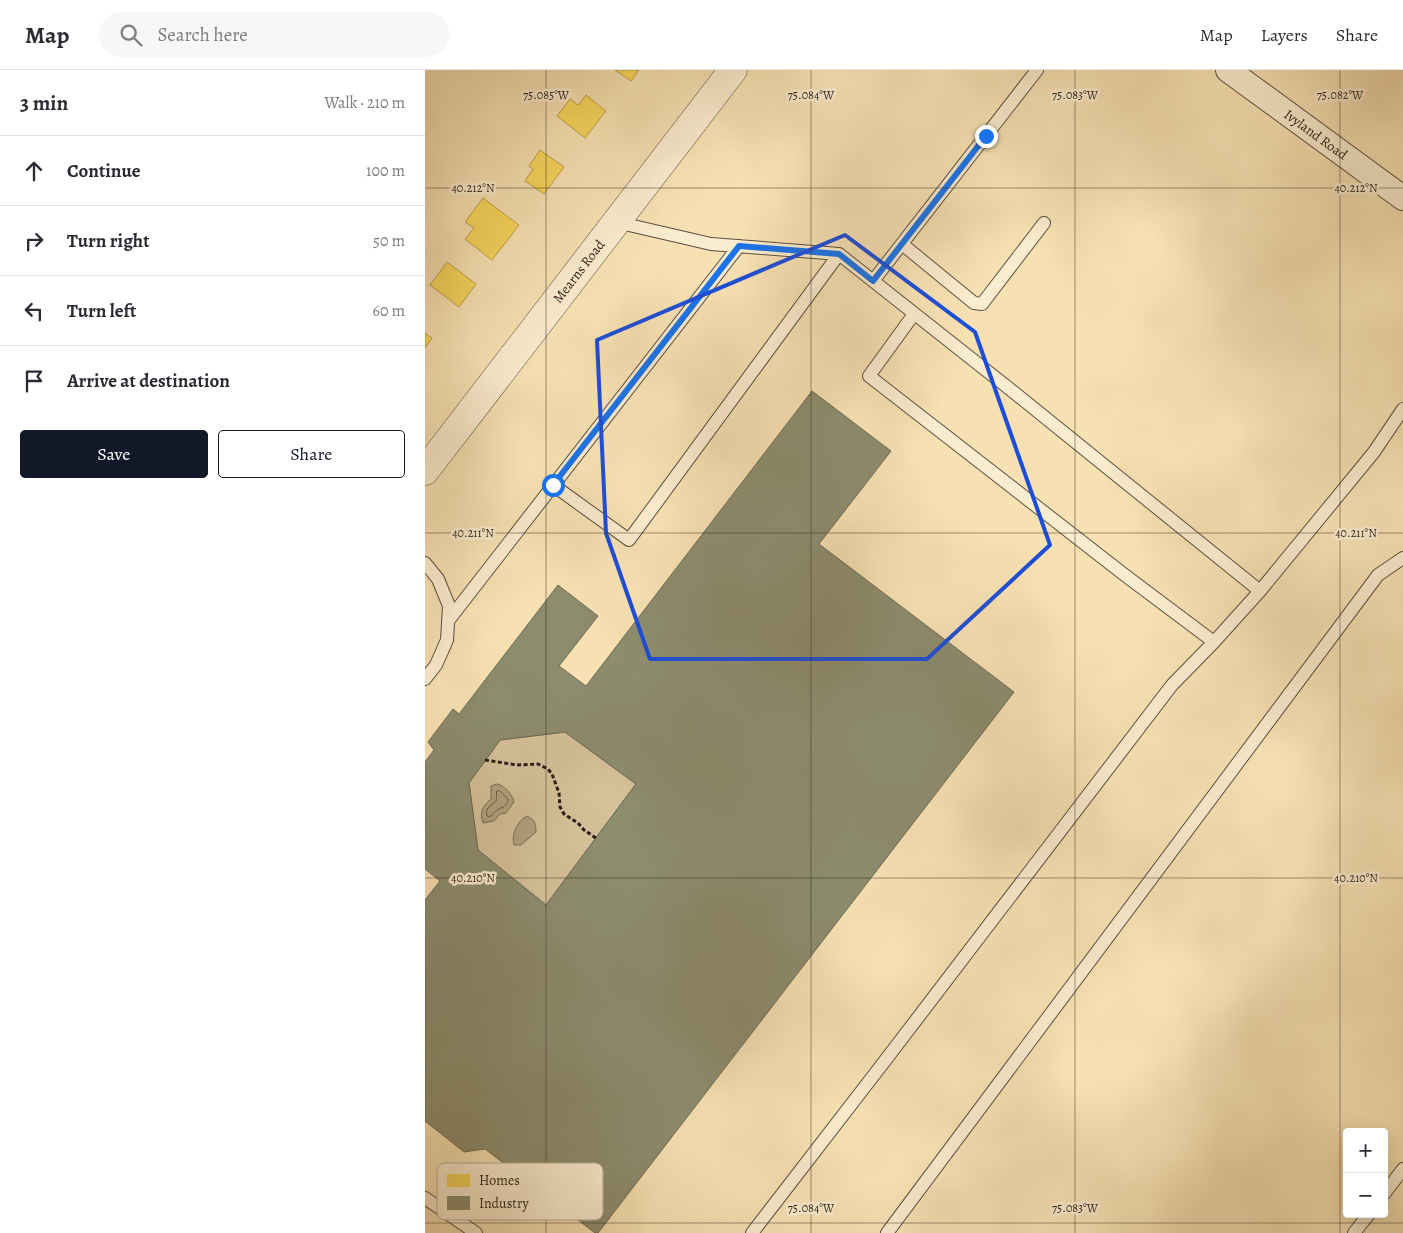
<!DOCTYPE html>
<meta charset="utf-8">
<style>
body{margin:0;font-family:Alegreya,serif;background:#f7f7f7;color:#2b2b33}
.controls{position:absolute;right:15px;bottom:15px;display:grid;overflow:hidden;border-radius:5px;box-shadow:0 5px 20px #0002}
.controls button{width:45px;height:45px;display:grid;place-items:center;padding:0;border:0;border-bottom:1px solid #e1e1e2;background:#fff;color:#2b2b33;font:25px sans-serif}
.stop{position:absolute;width:15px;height:15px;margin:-11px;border:4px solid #1a73e8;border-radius:50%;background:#fff}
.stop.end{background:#1a73e8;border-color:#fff;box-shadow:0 1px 5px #0008}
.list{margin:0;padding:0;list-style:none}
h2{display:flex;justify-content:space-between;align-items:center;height:65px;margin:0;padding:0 20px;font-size:21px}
h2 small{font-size:16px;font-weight:400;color:#7c7c81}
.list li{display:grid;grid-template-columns:32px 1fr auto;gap:15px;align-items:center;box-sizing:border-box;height:70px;padding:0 20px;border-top:1px solid #e1e1e2}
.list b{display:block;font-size:19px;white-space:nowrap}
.list em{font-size:16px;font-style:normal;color:#7c7c81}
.actions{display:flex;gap:10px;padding:15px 20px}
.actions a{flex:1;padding:11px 0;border:1px solid #111827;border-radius:5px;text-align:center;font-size:18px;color:#111827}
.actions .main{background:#111827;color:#fff}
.icon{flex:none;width:28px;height:28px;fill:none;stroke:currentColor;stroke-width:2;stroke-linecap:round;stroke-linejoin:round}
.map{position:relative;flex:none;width:978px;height:1163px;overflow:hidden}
header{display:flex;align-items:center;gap:30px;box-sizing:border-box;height:70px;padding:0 25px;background:#fff;border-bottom:1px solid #e1e1e2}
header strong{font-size:24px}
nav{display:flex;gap:28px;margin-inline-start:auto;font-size:18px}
.search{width:350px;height:45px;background:#f7f7f7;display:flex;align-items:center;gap:12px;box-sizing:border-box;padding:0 18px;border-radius:28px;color:#7c7c81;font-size:19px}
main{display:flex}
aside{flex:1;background:#fff}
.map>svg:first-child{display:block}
</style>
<header>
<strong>Map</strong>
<div class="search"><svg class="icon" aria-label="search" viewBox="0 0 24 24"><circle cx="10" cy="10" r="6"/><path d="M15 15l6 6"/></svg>Search here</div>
<nav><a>Map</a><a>Layers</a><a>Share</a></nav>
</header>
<main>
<aside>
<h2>3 min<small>Walk · 210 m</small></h2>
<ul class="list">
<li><svg class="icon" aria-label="ahead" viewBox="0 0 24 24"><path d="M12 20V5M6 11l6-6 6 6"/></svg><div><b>Continue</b></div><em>100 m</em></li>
<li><svg class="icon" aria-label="right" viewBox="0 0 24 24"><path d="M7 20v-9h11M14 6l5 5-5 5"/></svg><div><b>Turn right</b></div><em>50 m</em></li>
<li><svg class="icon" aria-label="left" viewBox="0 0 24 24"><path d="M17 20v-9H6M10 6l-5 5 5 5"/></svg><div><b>Turn left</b></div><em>60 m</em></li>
<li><svg class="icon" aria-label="arrive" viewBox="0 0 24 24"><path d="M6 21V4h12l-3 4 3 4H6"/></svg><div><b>Arrive at destination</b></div></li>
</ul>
<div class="actions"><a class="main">Save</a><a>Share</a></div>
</aside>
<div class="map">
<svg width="978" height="1163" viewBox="0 0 978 1163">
<rect width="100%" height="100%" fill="#f7e1b3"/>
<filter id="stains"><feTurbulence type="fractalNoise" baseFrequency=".004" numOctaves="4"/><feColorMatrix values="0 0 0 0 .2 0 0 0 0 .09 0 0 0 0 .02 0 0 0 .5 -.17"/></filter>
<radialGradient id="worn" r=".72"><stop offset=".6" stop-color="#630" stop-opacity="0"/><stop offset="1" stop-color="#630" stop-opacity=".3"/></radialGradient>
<path fill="#d4c099" stroke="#7e6f58" d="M140,662L211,714L121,835L53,780L44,713L75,670Z"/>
<path fill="#b19f7e" stroke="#7b6b55" d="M72,714C79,715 88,725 89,732L81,743L75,744L69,751L58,753C54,741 58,736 66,729V716Z
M102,746C110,750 111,754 111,762L96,775H89C86,765 92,751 102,746Z"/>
<path fill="#f6d55c" stroke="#b89e48" d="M190,0H214L206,11Z
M161,25L181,41L160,68L132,46L145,29L153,35Z
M115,80L139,97L119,124L100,111L108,99L104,96Z
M58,128L94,155L67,190L40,169L49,158L40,152Z
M22,192L51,214L34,237L5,215Z
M0,263L7,268L0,278Z"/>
<path fill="#8c8c6e" stroke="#6e6b54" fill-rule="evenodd" d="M387,321L466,381L394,474L589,622L173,1163H170L60,1079L39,1082L0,1051V830L15,811L0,799V692L9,680L3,672L28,639L34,644L133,515L173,546L134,596L161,616ZM140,662L211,714L121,835L53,780L44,713L75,670Z"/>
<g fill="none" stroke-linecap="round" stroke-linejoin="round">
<path stroke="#6d5e4b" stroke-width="1" d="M72,721H75L83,729V731C79,739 78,736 72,740C68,743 68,746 63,747L61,742L63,738L71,731Z"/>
<defs>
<path id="service" d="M191,152L286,174L414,184L581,316L835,521
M477,174L549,233L557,234L619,153
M448,211L612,0
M489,244L444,306L701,506L789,572
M128,415L204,470L414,184
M0,493L13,509L24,536L22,570L11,595L0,609
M23,551L314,176
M959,1124L978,1099
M0,1128L51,1163
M327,1163L459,992L747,615L789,572L835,521L949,382L978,339
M462,1163L953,505L978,488
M929,1163L944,1144"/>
<g id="minor">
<path id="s1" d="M803,0L978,128"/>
</g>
<g id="tertiary">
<path id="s2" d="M0,401L308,0"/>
</g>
</defs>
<use href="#service" stroke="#5c4f3f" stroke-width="14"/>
<use href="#minor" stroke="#5c4f3f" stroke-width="26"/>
<use href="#tertiary" stroke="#5c4f3f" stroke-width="29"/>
<path stroke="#291e18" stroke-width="3" stroke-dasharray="4 2.5" stroke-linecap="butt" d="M60,690L92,695L113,694L123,699L127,704L134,723L135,737L139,744L153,753L159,760L171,768"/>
<use href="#service" stroke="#faecce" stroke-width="12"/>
<use href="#minor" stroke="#faecce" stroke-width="24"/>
<use href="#tertiary" stroke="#faecce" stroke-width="28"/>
</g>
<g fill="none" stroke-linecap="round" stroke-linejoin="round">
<path stroke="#1a73e8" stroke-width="6" d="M128,415L314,176L414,184L448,211L561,66"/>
</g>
<path fill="none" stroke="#1d4ed8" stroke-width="4" stroke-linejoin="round" d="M420,165L550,262L625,475L502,589H225L181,463L172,270Z"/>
<path fill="none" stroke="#291e18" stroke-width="1" stroke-opacity="0.45" d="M121,0V1163M386,0V1163M650,0V1163M915,0V1163M0,118H978M0,463H978M0,808H978M0,1153H978"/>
<g text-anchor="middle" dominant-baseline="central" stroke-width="5" stroke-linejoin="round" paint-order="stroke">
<g font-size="14" fill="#291e18" stroke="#faecce">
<text stroke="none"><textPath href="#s1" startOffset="109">Ivyland Road</textPath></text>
<text stroke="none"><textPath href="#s2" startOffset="252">Mearns Road</textPath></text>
</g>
</g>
<rect x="12" y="1093" width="166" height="57" rx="8" fill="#faecce" stroke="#bbae97" stroke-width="1"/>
<rect x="22" y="1104" width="23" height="13" fill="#f6d55c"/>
<rect x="22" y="1126" width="23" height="14" fill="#8c8c6e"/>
<g font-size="14" fill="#291e18">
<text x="54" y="1115">Homes</text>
<text x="54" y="1138">Industry</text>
</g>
<g font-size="12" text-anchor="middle" fill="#291e18" stroke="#faecce" stroke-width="5" stroke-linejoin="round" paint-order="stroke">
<text x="121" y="29">75.085°W</text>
<text x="386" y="29">75.084°W</text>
<text x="650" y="29">75.083°W</text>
<text x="915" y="29">75.082°W</text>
<text x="48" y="122">40.212°N</text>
<text x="931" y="122">40.212°N</text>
<text x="48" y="467">40.211°N</text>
<text x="931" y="467">40.211°N</text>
<text x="48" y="812">40.210°N</text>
<text x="931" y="812">40.210°N</text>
<text x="386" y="1142">75.084°W</text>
<text x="650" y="1142">75.083°W</text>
</g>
<rect width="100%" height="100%" filter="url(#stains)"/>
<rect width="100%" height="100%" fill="url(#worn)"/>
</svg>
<div class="controls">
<button>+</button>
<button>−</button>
</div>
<div class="stop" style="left:128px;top:415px"></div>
<div class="stop end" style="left:561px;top:66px"></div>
</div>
</main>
